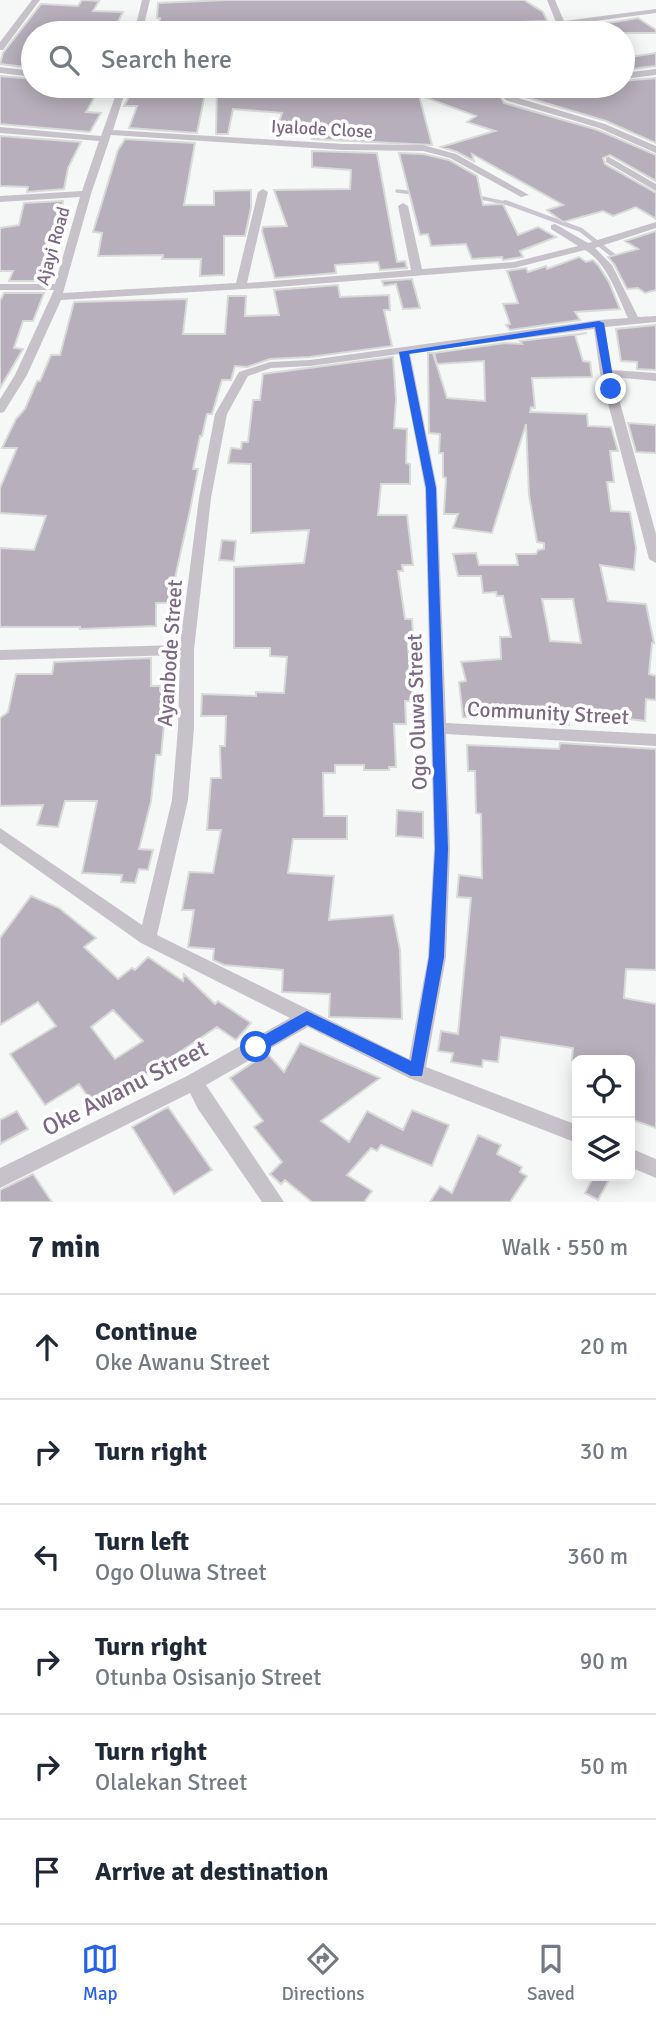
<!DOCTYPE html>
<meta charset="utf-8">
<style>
body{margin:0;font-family:Signika,sans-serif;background:#f6f6f7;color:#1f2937}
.controls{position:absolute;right:21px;bottom:21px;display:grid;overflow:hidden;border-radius:10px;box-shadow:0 4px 18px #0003}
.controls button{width:63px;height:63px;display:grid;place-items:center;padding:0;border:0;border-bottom:2px solid #e0e1e3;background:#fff;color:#1f2937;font:35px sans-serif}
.stop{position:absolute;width:21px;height:21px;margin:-16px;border:5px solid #2563eb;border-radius:50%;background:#fff}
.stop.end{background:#2563eb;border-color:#fff;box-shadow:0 2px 7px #0008}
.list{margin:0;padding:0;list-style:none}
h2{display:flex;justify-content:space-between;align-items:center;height:91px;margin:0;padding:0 28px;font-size:30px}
h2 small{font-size:23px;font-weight:400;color:#747a83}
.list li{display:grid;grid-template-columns:46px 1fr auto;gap:21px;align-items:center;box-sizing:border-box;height:105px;padding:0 28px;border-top:2px solid #e0e1e3}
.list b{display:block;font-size:26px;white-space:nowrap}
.list p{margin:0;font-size:23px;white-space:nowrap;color:#747a83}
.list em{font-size:23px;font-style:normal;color:#747a83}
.icon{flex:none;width:38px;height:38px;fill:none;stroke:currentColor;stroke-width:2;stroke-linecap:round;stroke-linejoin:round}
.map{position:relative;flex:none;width:656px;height:1202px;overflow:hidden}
.search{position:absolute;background:#fff;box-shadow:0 4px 18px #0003;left:21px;right:21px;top:21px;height:77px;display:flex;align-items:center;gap:18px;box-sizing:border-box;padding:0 24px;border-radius:38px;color:#747a83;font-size:26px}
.sheet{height:721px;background:#fff}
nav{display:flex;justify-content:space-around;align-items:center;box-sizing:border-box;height:98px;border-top:2px solid #e0e1e3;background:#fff;font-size:19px;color:#747a83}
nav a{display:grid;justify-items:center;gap:4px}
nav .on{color:#2563eb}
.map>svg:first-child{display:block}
</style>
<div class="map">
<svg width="656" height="1202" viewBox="0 0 656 1202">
<rect width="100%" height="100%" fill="#f5f8f6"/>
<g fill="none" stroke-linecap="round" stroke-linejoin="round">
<path stroke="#cbc4d1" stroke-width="3.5" d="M397,191L414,193
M477,197L510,204"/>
<path stroke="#cbc4d1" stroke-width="4.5" d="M505,202L581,230L619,260"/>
</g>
<path fill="#b7afbb" stroke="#d8dad8" stroke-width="2" fill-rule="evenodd" d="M82,0L99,1L93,11L123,12L114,29L33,33V68L0,64L3,53L41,4L78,6Z
M227,0H524L543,12L547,21L420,25L419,22H370L372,30L335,31L334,27L287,28L289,33L215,31L214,33H157L160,18H157L158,3Z
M638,18L656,30V33H584V27Z
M656,53V66L623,70V58Z
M0,76L33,79V86H55L52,91L97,93L86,112L101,113L90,132L0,124Z
M656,78V143L606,121L509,92L501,97L504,103L598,130L656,155V181L610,155L603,158L605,164L656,193V219L636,207L613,216L603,211L563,222L547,210L563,205L472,154L474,161L457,152L441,147L495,131L467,122L476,116L419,95L432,145L312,139V123L279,122L282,113L233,109L228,134H216L217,88L244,89L245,86H259L318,91L320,86H623V81Z
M186,88L206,89L197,133L129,128L137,106H124L133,89L183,93Z
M0,136L81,142L68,168L64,189L27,192L28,187L0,186Z
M125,139L195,143L184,205H214V191L251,190V208L245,236H224V275L200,276L201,259H162L163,255L98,256L102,233L93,232L118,150Z
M312,151L377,153L397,262L405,261L407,268L380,270L378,262L335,265L336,273L275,278L262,231L263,227L287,226L274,190L350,189L351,170L312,167Z
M399,153L423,154L449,160L477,176L483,205L503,204L518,235L538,227L556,237L520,251L523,257L503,260L502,257L472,259L466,244L431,246L428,234L420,235Z
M63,201L60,228L49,281H9L13,271H0V228L19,225L24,203Z
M656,231V290L645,293L638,288L627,289L614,264L608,257L638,249L625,241Z
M579,257L586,262L593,260L598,265L609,282L620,309L575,312L580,320L510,330L506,325L510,324L503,304L518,303L507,271L526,268L528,272L546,266L547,269Z
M412,279L420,308L403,309L396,284L384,286L382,281Z
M338,285L340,297L389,295L390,310H384L392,346L310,357L270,359L247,367L235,366L231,380H222L212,414H207L202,436H200L193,469H198L190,510L175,578H172L169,603H156V626L80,629V627H0V548L34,550L46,516L0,513V488L17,448H2L16,419L25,409L37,381H40L51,355H60L74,302L187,299L183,334H225L228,296H246L245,316L279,315L274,290Z
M4,293H44L33,321H23L14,348L23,349L0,388V301Z
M656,325V370L637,369V362L621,361L616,329Z
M587,333L575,335L583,361L590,362L592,377L532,378L535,408L531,407L530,412L587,414L588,426L611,427L618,451H610L614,482H607L611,511L630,512L636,548L634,570L600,565L608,601L646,604L654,643H652L649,674L656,676V700L646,699L645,721L569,711V725L549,723V720L463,717L459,682L466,681L461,662L501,659L500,637H511L503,596H497L496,592L483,593L481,576H458L453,554L476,553L479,565H518L516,554H536L538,550L544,549V543L537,542L529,495L526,424L492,533L453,528L458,514H444L446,478L443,477V453H439L440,434L429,433L428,353H433L447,398L485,401L484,361L437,364L434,353L505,343L522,344L520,341ZM542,599H573L581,643L550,641Z
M393,357L396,399L394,428L407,429L406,463L410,464V484H381L378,515H407L413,565H402L403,571H398L405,619H412L413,636H407L413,701H405L406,724H394L396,767H389V770H364V765H335V773H323L324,816H347V839H293L288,873L334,876L329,920L393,915L400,950L402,1019L329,1017L330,994L282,992L283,970L224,965L213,960L214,949L188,947L194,910H182L189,872L213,873L221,830H207L211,778H221L220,746H225L226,716H201L202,694L256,696V692L284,693L287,657L270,656V648H234V567L304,563L309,530L251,533V464L228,463L231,448L241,449L242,442H248L253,400H260L263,374Z
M628,423L656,425V453L636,452Z
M222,540L236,541L234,561L219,560Z
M151,658V686H160V691L165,690L164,725L161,755H156L151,801L139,849L153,850L148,870L139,869L135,883L121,882L122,875L82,873L97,801H65L58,827L37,825L43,805L0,806V718L8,712L16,674H52L54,662Z
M560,743L656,749V970L626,969L624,998L656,1004V1128L630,1119V1060H572L573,1048L501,1037L498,1062L483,1060L482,1067L451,1062L453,1053L438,1051L441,1031L458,1034L471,898L457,897L459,875L482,878L481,814L476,813L475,771H468L467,745L559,749Z
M397,810L423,812V838L396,836Z
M31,896L59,908L96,938L84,947L118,979L132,968L135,970L148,957L183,981L184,974L215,1004L218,1001L251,1023L236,1040L217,1027L96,1108L79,1084L45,1105L10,1054L56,1026L38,1002L0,1025V938ZM113,1010L143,1041L115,1059L91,1027Z
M300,1043L380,1078L321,1121L349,1142L367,1111L403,1130L412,1110L449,1125L432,1166L381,1145L377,1151L371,1148L347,1175L372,1191L364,1202H312L285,1180L281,1184L270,1174L282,1162L254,1127L263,1121L230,1078L267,1053L284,1072Z
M168,1107L212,1170L174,1194L132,1127Z
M17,1111L28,1129L0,1144V1120Z
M478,1135L501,1145L497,1154L522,1167L520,1172L527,1176L510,1202H430L440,1186L452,1193Z
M33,1174L52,1202H0V1190Z
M594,1176H611L598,1200L585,1193Z"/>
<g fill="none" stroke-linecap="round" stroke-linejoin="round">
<path fill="#c7c2c9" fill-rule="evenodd" d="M32,0H40L3,50H0V42Z
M142,0H150L142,33H134Z
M547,0H555L564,21L656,9V13L527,30L421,31L417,29L421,27L527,26L556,22Z
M0,67L33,71V77L0,73Z
M656,69V75L623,79V73Z
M119,86H127L113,130L343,144L423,145L456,154L529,195L521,197L450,158L423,151L343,150L111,135L91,194L63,293L236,283L258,192L263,189L268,192L247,283L411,270L398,206L403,203L408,206L422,269L514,262L578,246L551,229V225L555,224L588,243L656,222V228L595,248L612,265L638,317L656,316V322L605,327L611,370L656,373V381L613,377L656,534V563L649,559L600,373L594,329L410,353L437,488L446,723L656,734V746L446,734L450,849L446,957L426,1067L577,1125V1143L409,1078L308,1027L206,1085L284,1202H262L198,1109L190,1093L0,1188V1168L187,1076L290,1018L141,943L0,843V828L142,925L172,800L178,728L180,655L0,660V650L180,645L199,498L215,414L239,372L270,362L310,360L599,320L628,318C617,295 608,264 585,250L514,268L277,287L61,300L27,375L4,412L0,413V399L15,375L54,290H0V284H55L80,197L0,202V196L82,191L99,141L0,133V127L101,136ZM399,354L425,488L434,849L428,957L409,1059L157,935L188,800L194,728V650L211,498L227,414L248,376L271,368L310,366Z
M508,95L605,124L656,146V153L599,128L505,100L504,98Z
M609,157L656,184V191L606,162V158Z
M630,1148L656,1159V1178L630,1167Z"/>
</g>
<path fill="#2563eb" d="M599,321L604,323L615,389L611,392L606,389L595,327L409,354L436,488L448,849L444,957L422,1076H411L307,1025L261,1052H250L248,1047L250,1043L307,1011L411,1061L429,957L435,849L426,488L399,352Z"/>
<g text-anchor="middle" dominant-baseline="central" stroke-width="7" stroke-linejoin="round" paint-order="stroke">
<g font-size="18" fill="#7c6885" stroke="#fff">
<text transform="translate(322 129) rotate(3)">Iyalode Close</text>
<text transform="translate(53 246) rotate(-74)">Ajayi Road</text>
</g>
<g font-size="21" fill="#7c6885" stroke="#fff">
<text transform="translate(170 653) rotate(-86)">Ayanbode Street</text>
<text transform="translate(417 712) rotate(-92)">Ogo Oluwa Street</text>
<text transform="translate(548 713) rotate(3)">Community Street</text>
</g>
<g font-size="24" fill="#7c6885" stroke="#fff">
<text transform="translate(125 1088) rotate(-27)">Oke Awanu Street</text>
</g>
</g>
</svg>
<div class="controls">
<button><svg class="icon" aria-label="locate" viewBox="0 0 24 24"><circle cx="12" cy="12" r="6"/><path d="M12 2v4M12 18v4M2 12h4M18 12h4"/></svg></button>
<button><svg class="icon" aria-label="layers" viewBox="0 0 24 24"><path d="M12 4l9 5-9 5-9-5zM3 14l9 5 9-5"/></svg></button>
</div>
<div class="stop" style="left:256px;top:1047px"></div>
<div class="stop end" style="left:611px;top:389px"></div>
<div class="search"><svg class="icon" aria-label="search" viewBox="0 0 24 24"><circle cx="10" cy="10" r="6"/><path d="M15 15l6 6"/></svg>Search here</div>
</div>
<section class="sheet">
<h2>7 min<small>Walk · 550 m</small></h2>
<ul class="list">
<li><svg class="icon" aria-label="ahead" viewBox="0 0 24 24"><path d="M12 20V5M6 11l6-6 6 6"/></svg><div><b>Continue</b><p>Oke Awanu Street</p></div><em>20 m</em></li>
<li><svg class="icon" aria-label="right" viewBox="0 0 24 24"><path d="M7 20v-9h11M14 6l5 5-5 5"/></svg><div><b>Turn right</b></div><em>30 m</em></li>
<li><svg class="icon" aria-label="left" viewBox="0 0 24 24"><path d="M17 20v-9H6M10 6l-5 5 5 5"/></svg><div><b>Turn left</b><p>Ogo Oluwa Street</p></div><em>360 m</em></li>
<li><svg class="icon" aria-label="right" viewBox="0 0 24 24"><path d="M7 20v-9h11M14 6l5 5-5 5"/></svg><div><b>Turn right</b><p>Otunba Osisanjo Street</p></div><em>90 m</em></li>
<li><svg class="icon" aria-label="right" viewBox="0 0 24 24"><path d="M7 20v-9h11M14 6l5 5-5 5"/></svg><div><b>Turn right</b><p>Olalekan Street</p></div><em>50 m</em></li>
<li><svg class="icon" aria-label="arrive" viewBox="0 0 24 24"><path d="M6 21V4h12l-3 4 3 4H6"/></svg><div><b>Arrive at destination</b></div></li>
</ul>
</section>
<nav>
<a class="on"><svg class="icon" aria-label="map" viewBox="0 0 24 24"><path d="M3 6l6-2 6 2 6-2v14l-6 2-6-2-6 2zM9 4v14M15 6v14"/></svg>Map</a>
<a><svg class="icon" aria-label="directions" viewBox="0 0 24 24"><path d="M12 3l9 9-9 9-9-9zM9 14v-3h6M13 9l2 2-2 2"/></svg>Directions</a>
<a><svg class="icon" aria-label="saved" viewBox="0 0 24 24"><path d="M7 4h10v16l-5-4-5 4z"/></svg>Saved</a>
</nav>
